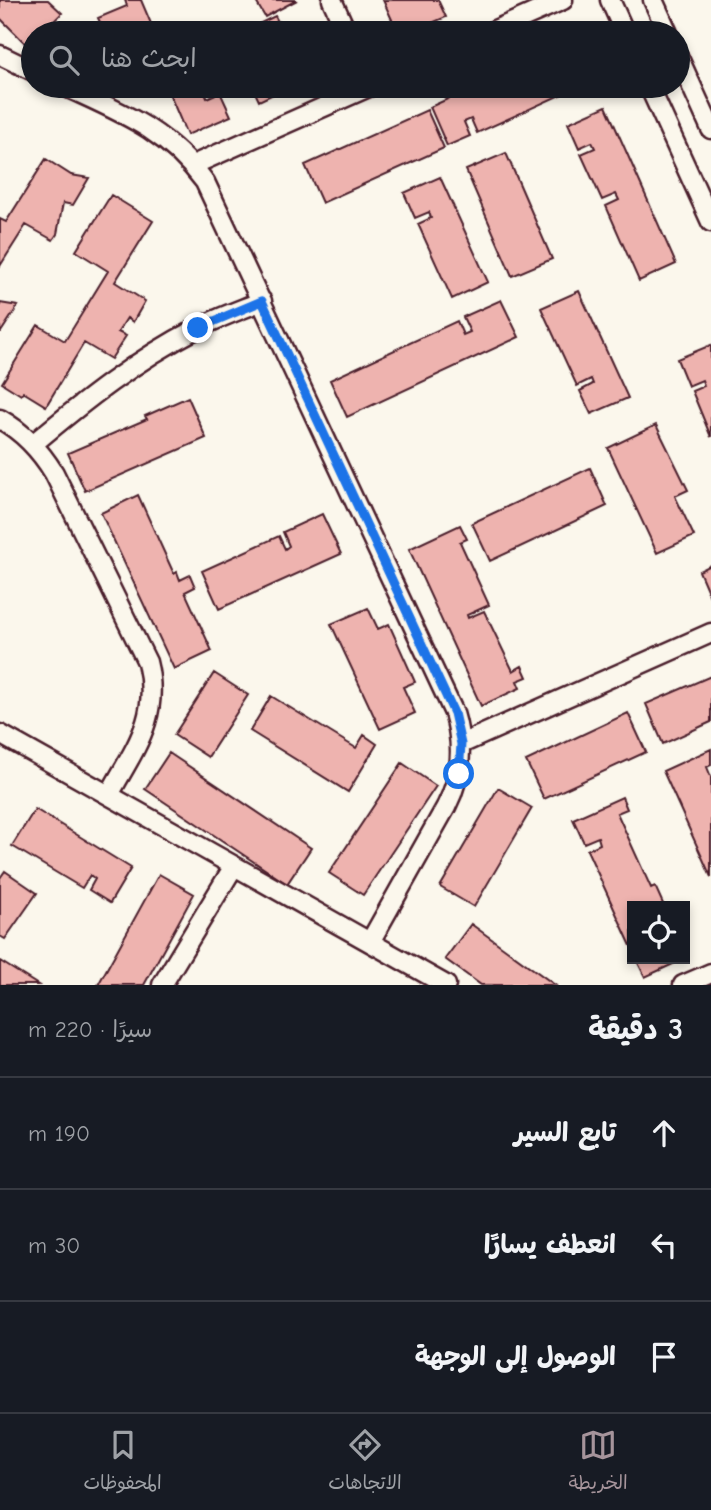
<!DOCTYPE html>
<html lang="ar">
<meta charset="utf-8">
<style>
body{margin:0;font-family:"Comic Neue","Playpen Sans Arabic",sans-serif;background:#242831;color:#f1f3f6;direction:rtl}
.controls{position:absolute;right:21px;bottom:21px;display:grid;overflow:hidden;border-radius:0px;box-shadow:0 4px 10px #0003}
.controls button{width:63px;height:63px;display:grid;place-items:center;padding:0;border:0;border-bottom:2px solid #363941;background:#171b24;color:#f1f3f6;font:35px sans-serif}
.stop{position:absolute;width:21px;height:21px;margin:-16px;border:5px solid #1a73e8;border-radius:50%;background:#fff}
.stop.end{background:#1a73e8;border-color:#fff;box-shadow:0 2px 7px #0008}
.list{margin:0;padding:0;list-style:none}
h2{display:flex;justify-content:space-between;align-items:center;height:91px;margin:0;padding:0 28px;font-size:30px}
h2 small{font-size:23px;font-weight:400;color:#9ea1a6}
.list li{display:grid;grid-template-columns:46px 1fr auto;gap:21px;align-items:center;box-sizing:border-box;height:112px;padding:0 28px;border-top:2px solid #363941}
.list b{display:block;font-size:26px;white-space:nowrap}
.list em{font-size:23px;font-style:normal;color:#9ea1a6}
.icon{flex:none;width:38px;height:38px;fill:none;stroke:currentColor;stroke-width:2;stroke-linecap:round;stroke-linejoin:round}
.map{position:relative;flex:none;width:711px;height:985px;overflow:hidden;direction:ltr}
.search{position:absolute;background:#171b24;box-shadow:0 4px 10px #0003;left:21px;right:21px;top:21px;height:77px;display:flex;align-items:center;gap:18px;box-sizing:border-box;padding:0 24px;border-radius:38px;color:#9ea1a6;font-size:26px}
.sheet{height:427px;background:#171b24}
nav{display:flex;justify-content:space-around;align-items:center;box-sizing:border-box;height:98px;border-top:2px solid #363941;background:#171b24;font-size:19px;color:#9ea1a6}
nav a{display:grid;justify-items:center;gap:4px}
nav .on{color:#a6949b}
.map>svg:first-child{display:block}
</style>
<div class="map">
<svg width="711" height="985" viewBox="0 0 711 985">
<rect width="100%" height="100%" fill="#fbf7ec"/>
<filter id="ink" filterUnits="userSpaceOnUse"><feTurbulence type="fractalNoise" baseFrequency=".0143" numOctaves="2"/><feDisplacementMap in="SourceGraphic" scale="14" xChannelSelector="R" yChannelSelector="G"/><feConvolveMatrix kernelMatrix="1 2 1 2 8 2 1 2 1" color-interpolation-filters="sRGB"/></filter>
<g filter="url(#ink)">
<path fill="#eeb3af" stroke="#4a1f2b" stroke-width="2" d="M0,0H48L62,13L46,29L50,33H33V51L0,18Z
M125,0H141L155,33H105L98,18L127,6Z
M255,0H297L265,17Z
M383,0H438L446,17L408,33H398Z
M275,16L284,33H240Z
M166,86H202L207,98L220,92L231,116L187,135Z
M252,86H290L259,101Z
M476,86H567L569,91L477,133L471,119L464,122L470,136L447,146L430,107Z
M606,106L676,264L639,281L606,206L619,200L616,194L602,200L581,154L595,148L592,142L579,148L568,123Z
M427,110L444,148L322,203L305,165Z
M506,153L552,259L512,276L466,170Z
M46,159L71,175L89,178L73,205L63,203L57,234L53,240L26,225L0,266V219L6,222Z
M440,177L488,282L452,299L418,224L431,218L429,212L415,218L404,193Z
M111,195L153,221L115,282L145,301L133,322L127,318L118,332L126,336L111,359L84,343L46,406L23,392L21,395L2,383L38,325L65,341L108,271L76,251Z
M579,291L628,398L591,414L580,391L593,384L591,379L577,386L541,308Z
M501,300L519,337L347,417L330,380L457,321L463,335L470,332L463,317Z
M0,303L18,306L1,332H0Z
M711,345V437L692,391L704,386L702,380L688,386L677,359Z
M188,397L206,438L85,491L68,453L147,419L145,416Z
M656,425L688,490L675,496L694,536L657,553L608,448Z
M590,468L607,506L490,561L472,523Z
M138,495L174,574L177,572L180,580L190,575L195,587L185,592L212,651L174,669L101,513Z
M322,514L341,554L219,609L202,571L279,536L285,549L289,546L283,532Z
M460,525L467,539L460,542L489,605L467,615L468,618L484,611L513,671L522,666L527,677L517,681L520,688L481,706L409,549Z
M711,565V599L699,571Z
M368,608L378,629L389,624L415,682L403,687L415,713L380,729L331,624Z
M214,673L248,695L208,757L174,735Z
M711,676V722L663,744L646,704Z
M271,696L356,748L364,735L377,744L348,792L250,731Z
M628,713L646,752L544,799L526,761Z
M711,749V765L707,767L711,777V877L663,771Z
M169,753L311,848L287,884L145,789Z
M402,763L436,786L363,895L329,873Z
M498,788L532,808L474,907L440,887Z
M622,797L627,809L617,813L651,888L655,886L664,906H632V948L587,850L600,844L598,837L584,843L573,819Z
M35,809L131,868L110,903L89,890L95,879L90,875L82,888L12,846Z
M5,871L37,893L5,939L0,936V878Z
M159,874L194,894L144,985H98Z
M471,924L555,985H481L445,959Z
M636,959H684L645,977Z
M0,961L38,985H0Z"/>
<g fill="none" stroke-linecap="round" stroke-linejoin="round">
<defs>
<path id="street" d="M332,0L347,33
M610,0L625,33
M653,0L668,33
M488,33L563,0
M0,55L33,71
M678,56L711,129
M64,86C122,113 166,129 205,182L454,713C464,746 462,776 446,807L370,942
M649,86L711,222
M193,165L371,86
M0,419C23,432 40,450 54,473L147,662C161,717 134,749 109,795
M33,444C84,401 136,360 196,329C217,318 240,310 262,301
M0,734L446,985
M461,744L711,633
M162,985L234,866
M683,985L711,973"/>
</defs>
<use href="#street" stroke="#4a1f2b" stroke-width="23"/>
<use href="#street" stroke="#fbf7ec" stroke-width="18"/>
</g>
</g>
<g fill="none" stroke-linecap="round" stroke-linejoin="round" filter="url(#ink)">
<path stroke="#1a73e8" stroke-width="9" d="M198,328L262,301L454,713L461,744L459,774"/>
</g>
</svg>
<div class="controls">
<button><svg class="icon" aria-label="locate" viewBox="0 0 24 24"><circle cx="12" cy="12" r="6"/><path d="M12 2v4M12 18v4M2 12h4M18 12h4"/></svg></button>
</div>
<div class="stop" style="left:459px;top:774px"></div>
<div class="stop end" style="left:198px;top:328px"></div>
<div class="search"><svg class="icon" aria-label="search" viewBox="0 0 24 24"><circle cx="10" cy="10" r="6"/><path d="M15 15l6 6"/></svg>ابحث هنا</div>
</div>
<section class="sheet">
<h2>3 دقيقة<small>سيرًا · 220 m</small></h2>
<ul class="list">
<li><svg class="icon" aria-label="ahead" viewBox="0 0 24 24"><path d="M12 20V5M6 11l6-6 6 6"/></svg><div><b>تابع السير</b></div><em>190 m</em></li>
<li><svg class="icon" aria-label="left" viewBox="0 0 24 24"><path d="M17 20v-9H6M10 6l-5 5 5 5"/></svg><div><b>انعطف يسارًا</b></div><em>30 m</em></li>
<li><svg class="icon" aria-label="arrive" viewBox="0 0 24 24"><path d="M6 21V4h12l-3 4 3 4H6"/></svg><div><b>الوصول إلى الوجهة</b></div></li>
</ul>
</section>
<nav>
<a class="on"><svg class="icon" aria-label="map" viewBox="0 0 24 24"><path d="M3 6l6-2 6 2 6-2v14l-6 2-6-2-6 2zM9 4v14M15 6v14"/></svg>الخريطة</a>
<a><svg class="icon" aria-label="directions" viewBox="0 0 24 24"><path d="M12 3l9 9-9 9-9-9zM9 14v-3h6M13 9l2 2-2 2"/></svg>الاتجاهات</a>
<a><svg class="icon" aria-label="saved" viewBox="0 0 24 24"><path d="M7 4h10v16l-5-4-5 4z"/></svg>المحفوظات</a>
</nav>
